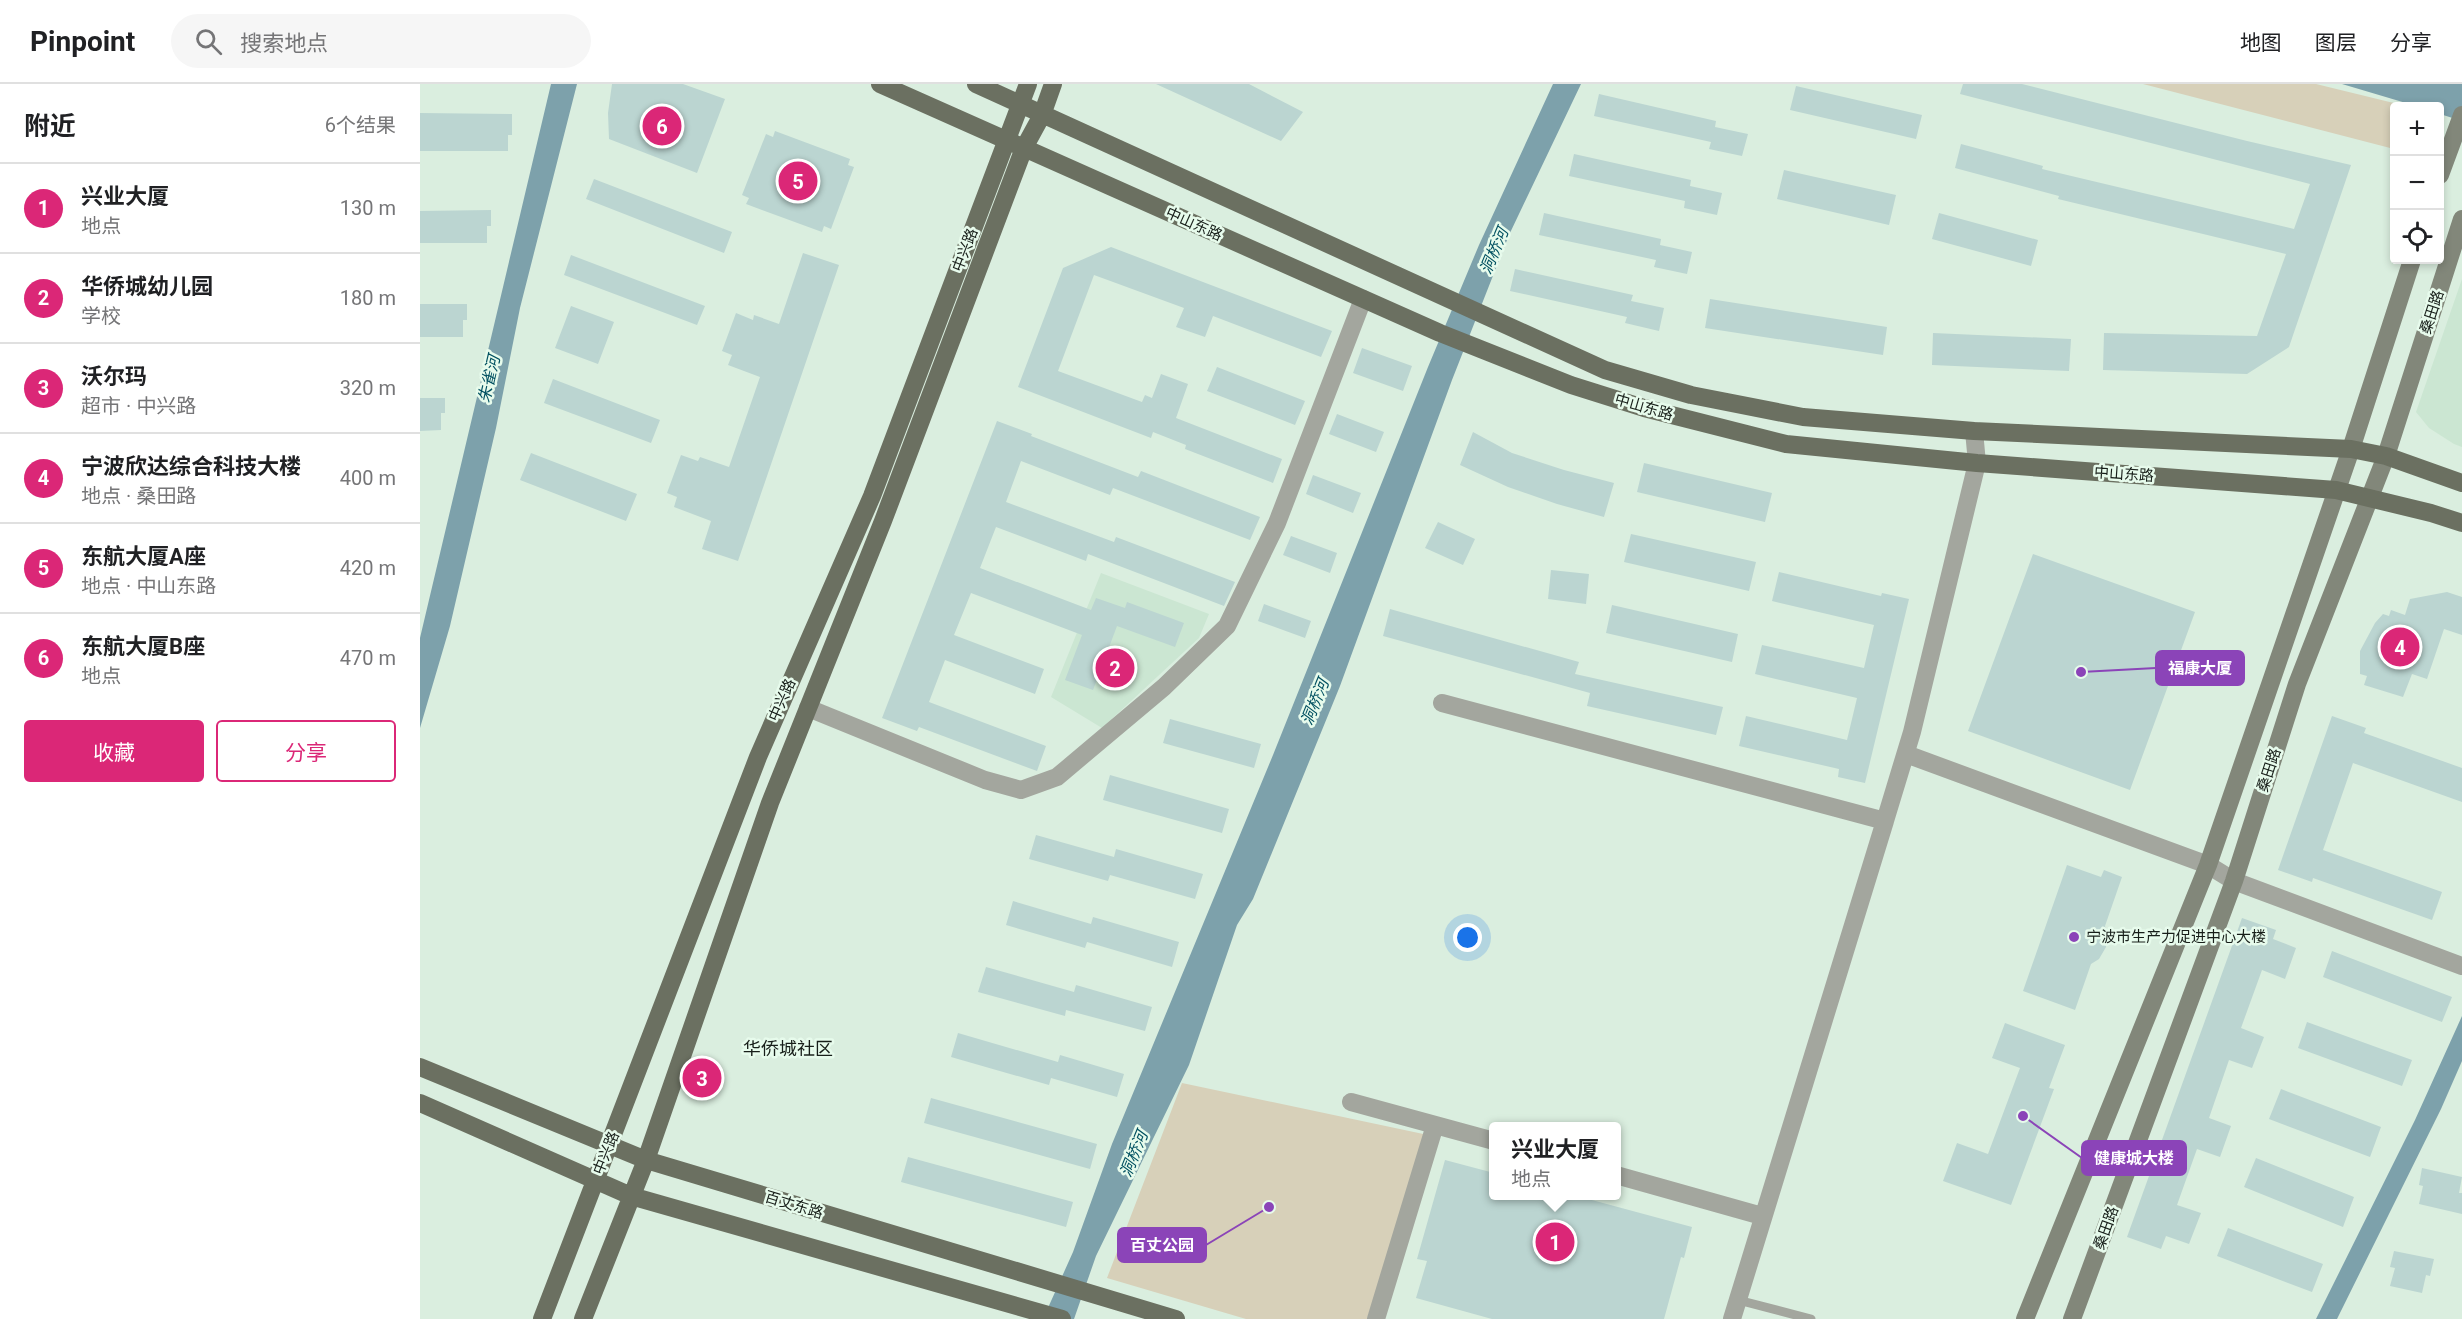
<!DOCTYPE html>
<html lang="zh">
<meta charset="utf-8">
<style>
body{margin:0;font-family:Roboto,"Noto Sans SC",sans-serif;background:#f6f6f6;color:#202124}
.controls{position:absolute;right:18px;top:18px;display:grid;overflow:hidden;border-radius:6px;box-shadow:0 3px 9px #0003}
.controls button{width:54px;height:54px;display:grid;place-items:center;padding:0;border:0;border-bottom:2px solid #e0e0e0;background:#fff;color:#202124;font:30px sans-serif}
.you{position:absolute;left:1048px;top:854px;width:21px;height:21px;margin:-15px;border:4px solid #fff;border-radius:50%;background:#1a73e8;box-shadow:0 0 0 9px #1a73e833}
.badge{display:grid;place-items:center;width:39px;height:39px;border-radius:50%;background:#db2777;color:#fff;font-size:20px;font-weight:700}
.pin{position:absolute;translate:-50% -50%;border:3px solid #fff;box-shadow:0 2px 6px #0006}
.popup{position:absolute;left:1069px;top:1038px;width:132px;height:78px;box-sizing:border-box;display:grid;place-content:center;border-radius:6px;background:#fff;filter:drop-shadow(0 2px 4px #0005);font-size:20px;white-space:nowrap;color:#757577}
.popup b{font-size:22px;color:#202124}
.popup::after{content:'';position:absolute;left:50%;top:100%;margin-left:-12px;border:12px solid transparent;border-top-color:#fff}
.list{margin:0;padding:0;list-style:none}
h2{display:flex;justify-content:space-between;align-items:center;height:78px;margin:0;padding:0 24px;font-size:26px}
h2 small{font-size:20px;font-weight:400;color:#757577}
.list li{display:grid;grid-template-columns:39px 1fr auto;gap:18px;align-items:center;box-sizing:border-box;height:90px;padding:0 24px;border-top:2px solid #e0e0e0}
.list b{display:block;font-size:22px;white-space:nowrap}
.list p{margin:0;font-size:20px;white-space:nowrap;color:#757577}
.list em{font-size:20px;font-style:normal;color:#757577}
.actions{display:flex;gap:12px;padding:18px 24px}
.actions a{flex:1;padding:14px 0;border:2px solid #db2777;border-radius:6px;text-align:center;font-size:21px;color:#db2777}
.actions .main{background:#db2777;color:#fff}
.icon{flex:none;width:33px;height:33px;fill:none;stroke:currentColor;stroke-width:2;stroke-linecap:round;stroke-linejoin:round}
.map{position:relative;flex:none;width:2042px;height:1235px;overflow:hidden}
header{display:flex;align-items:center;gap:36px;box-sizing:border-box;height:84px;padding:0 30px;background:#fff;border-bottom:2px solid #e0e0e0}
header strong{font-size:28px}
nav{display:flex;gap:33px;margin-inline-start:auto;font-size:21px}
.search{width:420px;height:54px;background:#f6f6f6;display:flex;align-items:center;gap:15px;box-sizing:border-box;padding:0 21px;border-radius:33px;color:#757577;font-size:22px}
main{display:flex}
aside{flex:1;background:#fff}
.map>svg:first-child{display:block}
</style>
<header>
<strong>Pinpoint</strong>
<div class="search"><svg class="icon" aria-label="search" viewBox="0 0 24 24"><circle cx="10" cy="10" r="6"/><path d="M15 15l6 6"/></svg>搜索地点</div>
<nav><a>地图</a><a>图层</a><a>分享</a></nav>
</header>
<main>
<aside>
<h2>附近<small>6个结果</small></h2>
<ul class="list">
<li><span class="badge">1</span><div><b>兴业大厦</b><p>地点</p></div><em>130 m</em></li>
<li><span class="badge">2</span><div><b>华侨城幼儿园</b><p>学校</p></div><em>180 m</em></li>
<li><span class="badge">3</span><div><b>沃尔玛</b><p>超市 · 中兴路</p></div><em>320 m</em></li>
<li><span class="badge">4</span><div><b>宁波欣达综合科技大楼</b><p>地点 · 桑田路</p></div><em>400 m</em></li>
<li><span class="badge">5</span><div><b>东航大厦A座</b><p>地点 · 中山东路</p></div><em>420 m</em></li>
<li><span class="badge">6</span><div><b>东航大厦B座</b><p>地点</p></div><em>470 m</em></li>
</ul>
<div class="actions"><a class="main">收藏</a><a>分享</a></div>
</aside>
<div class="map">
<svg width="2042" height="1235" viewBox="0 0 2042 1235">
<rect width="100%" height="100%" fill="#daeedf"/>
<path fill="#cbe6d2" d="M2042,195V363L2034,360L2009,344L1996,328Z
M681,489L789,530L779,554L682,644L631,613Z"/>
<path fill="#d7d0b9" d="M1723,0H1896L1986,22H1974V65Z
M762,999L1008,1051L947,1235H826L687,1194Z"/>
<path fill="#7da1ab" d="M131,0H157L100,224L76,344L30,542L0,644V554Z
M1133,0H1161L1089,151L1032,296L920,602L833,815L817,841L769,981L676,1172L654,1235H623L653,1168L692,1060L853,671L1008,283L1059,161Z
M1922,0H2042V37L2020,30V22H1996Z
M2042,932V977L2021,1025L1917,1235H1896L1995,1036Z"/>
<path fill="#bbd5d1" d="M192,0H263L305,15L277,89L189,55L188,29Z
M736,0H829L883,28L861,57Z
M1543,0H1602L1827,57L1931,81L1869,263L1827,290L1683,286L1684,249L1837,252L1866,170L1638,115L1639,112L1535,84L1541,60L1623,82L1622,85L1874,145L1890,100L1540,10Z
M1376,2L1502,31L1496,55L1370,26Z
M1179,10L1296,37L1295,43L1328,50L1322,72L1289,65L1291,58L1174,32Z
M0,29L92,30V51H88V67H0Z
M355,47L430,75L428,81L434,83L411,145L404,142L402,148L326,120L329,114L322,111L346,50L353,53Z
M1154,70L1271,96L1270,102L1302,109L1297,131L1264,124L1265,117L1149,92Z
M1364,86L1476,111L1469,141L1357,115Z
M174,95L312,148L304,169L166,115Z
M71,126V142H67V159H0V127Z
M1124,129L1241,155L1240,161L1272,168L1267,190L1234,183L1236,176L1119,151Z
M1519,129L1618,156L1611,182L1512,155Z
M691,163L912,247L901,273L793,232L785,253L756,243L764,224L674,191L638,287L722,318L725,311L732,314L741,290L768,300L756,334L862,375L853,399L765,365L766,361L733,348L731,354L598,303L643,184Z
M383,169L419,181L318,477L282,465L291,437L254,423L257,413L247,409L261,371L278,377L280,373L309,383L340,293L308,281L312,271L302,267L316,229L333,236L334,231L359,240Z
M151,171L285,222L277,241L144,191Z
M1095,185L1213,211L1211,217L1244,224L1239,247L1205,239L1207,233L1090,207Z
M1290,215L1467,243L1463,271L1285,244Z
M0,220H47V236H43V253H0Z
M151,222L194,238L178,280L135,264Z
M1513,249L1651,255L1649,287L1512,281Z
M942,264L992,282L983,307L933,289Z
M797,283L885,317L875,341L787,307Z
M133,295L240,336L231,359L124,319Z
M0,314H25V329H21V346L0,347Z
M917,330L964,348L956,368L909,350Z
M577,337L612,350L611,352L718,393L721,387L840,433L830,456L693,404L690,411L601,377L586,418L694,458L696,453L815,498L804,522L668,470L666,477L576,443L560,484L671,526L676,514L705,524L707,518L764,539L755,563L697,542L673,606L645,596L662,551L551,509L534,551L624,585L615,610L525,576L509,618L626,662L617,687L499,643L497,647L462,634Z
M1053,348L1092,369L1144,386L1194,399L1184,433L1137,420L1088,403L1040,381Z
M111,369L217,410L206,437L100,396Z
M1224,379L1352,409L1345,438L1217,408Z
M893,391L941,409L933,429L886,410Z
M1018,438L1055,455L1043,481L1005,464Z
M1211,450L1336,478L1329,507L1204,478Z
M871,452L917,469L910,489L863,471Z
M1613,470L1775,528L1710,706L1548,647Z
M1131,486L1169,490L1166,520L1128,515Z
M1359,488L1461,512L1462,509L1489,515L1445,699L1418,693L1419,685L1319,662L1326,632L1427,656L1437,614L1335,590L1342,561L1444,584L1454,541L1352,517Z
M2027,508L2042,513V551L2024,545L2007,595L1992,590L1983,613L1944,601L1947,592L1940,590V567L1955,539L1963,530L1969,532L1971,526L1985,531L1990,515Z
M844,520L891,537L885,554L838,537Z
M1192,521L1318,550L1312,578L1186,549Z
M970,525L1159,578L1155,590L1303,623L1296,651L1167,622L1170,609L963,552Z
M1912,632L1946,644L1944,649L2042,684V718L1933,679L1903,766L2022,808L2012,836L1893,794L1892,798L1858,786Z
M750,635L841,660L834,684L743,659Z
M690,691L809,725L802,749L683,716Z
M616,751L694,773L696,765L783,790L775,815L690,791L688,797L609,775Z
M1647,781L1681,793L1684,786L1702,793L1685,842L1687,850L1686,863L1679,875L1671,880L1655,926L1603,907Z
M593,817L671,840L673,833L759,858L752,883L667,858L665,864L586,841Z
M1822,834L1856,846L1853,855L1876,864L1865,895L1842,886L1821,944L1844,953L1832,984L1809,976L1789,1034L1811,1042L1800,1073L1777,1065L1757,1121L1781,1129L1769,1160L1746,1152L1741,1165L1707,1153Z
M1912,867L2032,913L2022,938L1903,893Z
M566,883L654,908L656,901L732,923L725,947L646,926L645,932L558,908Z
M1887,938L1992,976L1982,1002L1878,964Z
M1585,939L1645,961L1629,1004L1634,1005L1591,1121L1523,1097L1537,1059L1568,1070L1600,984L1572,974Z
M538,949L638,978L640,971L704,990L697,1013L631,994L629,1001L531,973Z
M1861,1005L1961,1043L1950,1073L1849,1035Z
M511,1014L677,1060L670,1085L504,1039Z
M488,1073L653,1118L646,1143L481,1098Z
M1836,1074L1934,1113L1923,1143L1824,1103Z
M1025,1076L1074,1089V1112H1157L1272,1143L1264,1174L1261,1173L1244,1235H1072L996,1214L1007,1177L997,1175Z
M2002,1084L2042,1093L2039,1109H2042V1130L1999,1120L2003,1102L1999,1101Z
M1808,1144L1903,1180L1892,1208L1797,1172Z
M1974,1167L2014,1175L2010,1192L2006,1191L2002,1209L1970,1202L1975,1184L1970,1183Z"/>
<g fill="none" stroke-linecap="round" stroke-linejoin="round">
<path stroke="#a3a69e" stroke-width="9" d="M1318,1216L1391,1235"/>
<path stroke="#a3a69e" stroke-width="18" d="M1022,619L1465,737L1312,1235
M388,624L565,696L601,706L637,693L744,603L807,542L857,439L943,215
M1486,670L1788,781L1814,797L2042,882
M1465,737L1492,648L1557,379L1554,347
M931,1018L1074,1057
M1196,1091L1342,1132
M956,1235L1015,1041"/>
<path stroke="#82877a" stroke-width="18" d="M2020,91L2042,31
M1605,1235L1788,781L1931,365L1992,176
M1652,1235L1814,797L1877,600L1966,372L2042,135"/>
<path stroke="#6b7061" stroke-width="18" d="M460,0L1020,249L1151,301L1224,324L1366,360L1557,379L1916,406L2011,429L2042,439
M556,0L1185,286L1271,311L1383,333L1554,347L1931,365L1966,372L2042,399
M0,983L226,1076L756,1235
M0,1019L211,1112L642,1235
M122,1235L338,673L452,412L608,0
M163,1235L226,1076L350,719L463,437L604,64L622,31L633,0"/>
</g>
<circle fill="#8b44b8" stroke="#e7fbec" stroke-width="2" cx="1654" cy="853" r="6"/>
<g text-anchor="middle" dominant-baseline="central" stroke-width="5" stroke-linejoin="round" paint-order="stroke">
<g font-size="15" fill="#171e19" stroke="#e7fbec">
<text transform="translate(774 140) rotate(24)">中山东路</text>
<text transform="translate(545 166) rotate(-69)">中兴路</text>
<text transform="translate(2012 228) rotate(-72)">桑田路</text>
<text transform="translate(1224 323) rotate(16)">中山东路</text>
<text transform="translate(1704 390) rotate(4)">中山东路</text>
<text transform="translate(362 616) rotate(-66)">中兴路</text>
<text transform="translate(1849 686) rotate(-72)">桑田路</text>
<text transform="translate(186 1069) rotate(-68)">中兴路</text>
<text transform="translate(374 1121) rotate(17)">百丈东路</text>
<text transform="translate(1686 1144) rotate(-70)">桑田路</text>
</g>
<g font-size="15" fill="#171e19" stroke="#e7fbec" text-anchor="start">
<text x="1666" y="853">宁波市生产力促进中心大楼</text>
</g>
<g font-size="16" font-style="italic" fill="#005060" stroke="#e7fbec">
<text transform="translate(1074 167) rotate(-67)">洞桥河</text>
<text transform="translate(69 295) rotate(-77)">朱雀河</text>
<text transform="translate(895 618) rotate(-68)">洞桥河</text>
<text transform="translate(714 1070) rotate(-68)">洞桥河</text>
</g>
<g font-size="18" fill="#171e19" stroke="#e7fbec">
<text x="368" y="964">华侨城社区</text>
</g>
</g>
<path fill="none" stroke="#8b44b8" stroke-width="2" d="M1661 588L1736 584M1603 1032L1662 1074M849 1123L786 1161"/>
<g fill="#8b44b8" stroke="#e7fbec" stroke-width="2">
<circle cx="1661" cy="588" r="6"/>
<circle cx="1603" cy="1032" r="6"/>
<circle cx="849" cy="1123" r="6"/>
</g>
<g fill="#8b44b8" stroke="#8b44b8" stroke-width="2">
<rect x="1736" y="567" width="88" height="34" rx="6"/>
<rect x="1662" y="1057" width="104" height="34" rx="6"/>
<rect x="698" y="1144" width="88" height="34" rx="6"/>
</g>
<g font-size="16" text-anchor="middle" font-weight="bold" fill="#fff">
<text x="1780" y="590">福康大厦</text>
<text x="1714" y="1080">健康城大楼</text>
<text x="742" y="1167">百丈公园</text>
</g>
</svg>
<div class="controls">
<button>+</button>
<button>−</button>
<button><svg class="icon" aria-label="locate" viewBox="0 0 24 24"><circle cx="12" cy="12" r="6"/><path d="M12 2v4M12 18v4M2 12h4M18 12h4"/></svg></button>
</div>
<div class="you"></div>
<div class="pin badge" style="left:1135px;top:1158px">1</div>
<div class="popup"><b>兴业大厦</b>地点</div>
<div class="pin badge" style="left:695px;top:584px">2</div>
<div class="pin badge" style="left:282px;top:994px">3</div>
<div class="pin badge" style="left:1980px;top:563px">4</div>
<div class="pin badge" style="left:378px;top:97px">5</div>
<div class="pin badge" style="left:242px;top:42px">6</div>
</div>
</main>
